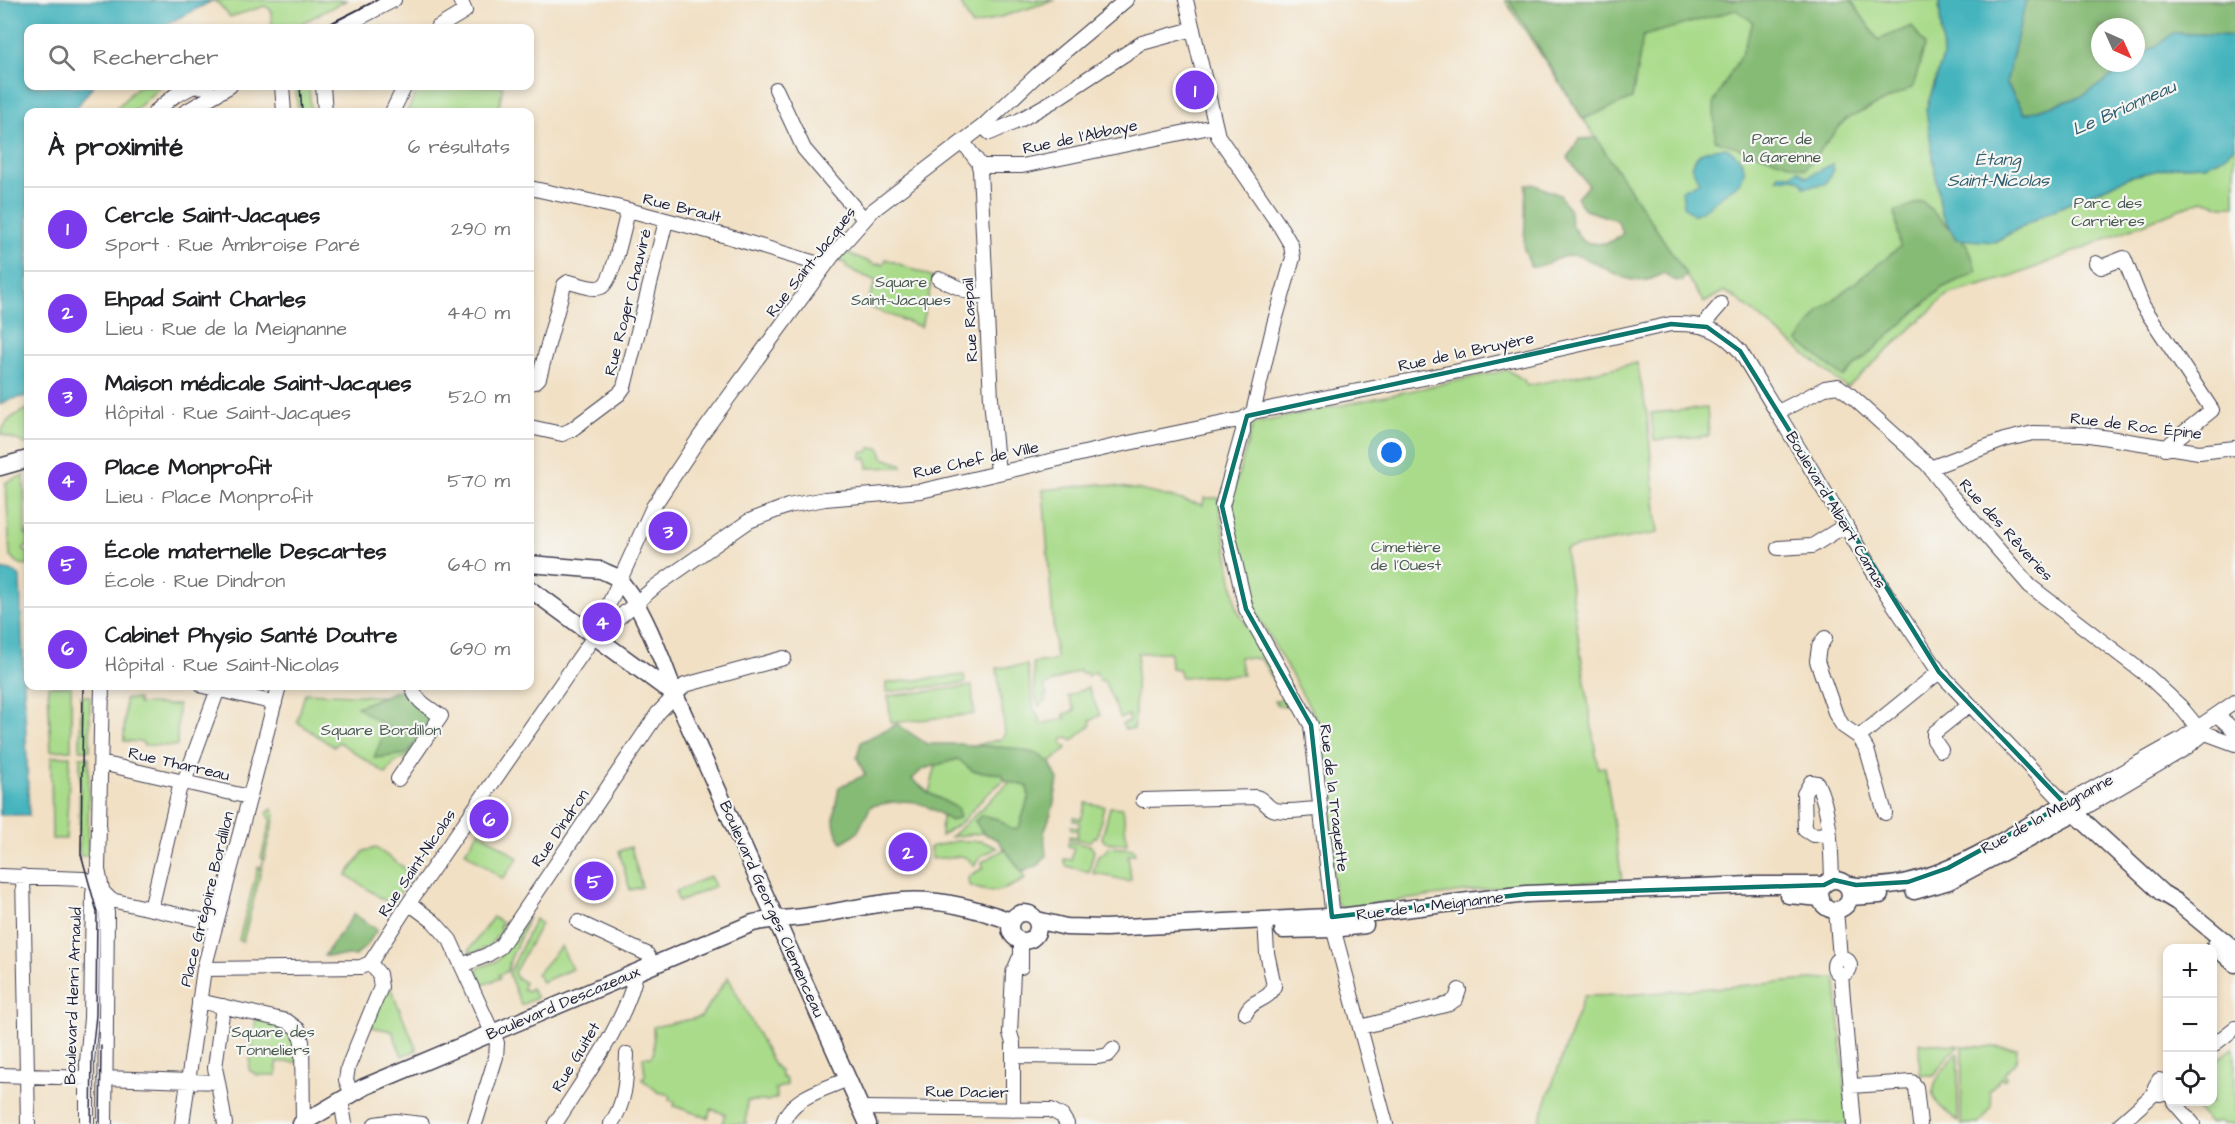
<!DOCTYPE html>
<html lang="fr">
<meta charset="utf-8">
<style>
body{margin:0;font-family:"Architects Daughter",sans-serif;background:#f2f2f2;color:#202124}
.controls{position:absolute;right:18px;bottom:18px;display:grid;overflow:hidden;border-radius:12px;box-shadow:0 3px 9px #0003}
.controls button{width:54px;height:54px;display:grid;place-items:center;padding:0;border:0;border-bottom:2px solid #e0e0e0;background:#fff;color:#202124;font:30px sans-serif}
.compass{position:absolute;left:2091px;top:18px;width:54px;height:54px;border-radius:50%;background:#fff;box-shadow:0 3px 9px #0003;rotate:135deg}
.you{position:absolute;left:1392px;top:453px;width:21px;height:21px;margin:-15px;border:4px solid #fff;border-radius:50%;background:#1a73e8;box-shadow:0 0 0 9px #1a73e833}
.badge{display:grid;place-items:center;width:39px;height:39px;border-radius:50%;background:#7c3aed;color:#fff;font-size:20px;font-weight:700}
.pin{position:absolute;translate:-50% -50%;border:3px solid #fff;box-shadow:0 2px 6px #0006}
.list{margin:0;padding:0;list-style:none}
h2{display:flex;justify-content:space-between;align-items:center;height:78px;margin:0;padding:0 24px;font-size:26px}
h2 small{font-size:20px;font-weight:400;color:#757577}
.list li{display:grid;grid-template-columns:39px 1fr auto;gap:18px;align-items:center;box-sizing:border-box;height:84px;padding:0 24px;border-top:2px solid #e0e0e0}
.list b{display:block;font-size:22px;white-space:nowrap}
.list p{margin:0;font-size:20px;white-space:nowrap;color:#757577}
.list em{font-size:20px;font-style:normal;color:#757577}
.icon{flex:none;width:33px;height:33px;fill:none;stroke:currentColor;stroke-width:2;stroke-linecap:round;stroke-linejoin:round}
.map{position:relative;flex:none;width:2235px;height:1124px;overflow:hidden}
.search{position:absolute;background:#fff;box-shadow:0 3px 9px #0003;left:24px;top:24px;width:510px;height:66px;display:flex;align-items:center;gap:15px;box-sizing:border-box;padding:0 21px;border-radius:12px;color:#757577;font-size:22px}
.panel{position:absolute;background:#fff;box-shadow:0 3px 9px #0003;left:24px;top:108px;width:510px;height:582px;border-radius:12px}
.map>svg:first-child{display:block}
</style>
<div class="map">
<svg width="2235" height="1124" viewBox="0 0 2235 1124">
<rect width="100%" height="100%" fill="#f6f6f2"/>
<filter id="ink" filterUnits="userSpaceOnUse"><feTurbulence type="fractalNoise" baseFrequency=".0167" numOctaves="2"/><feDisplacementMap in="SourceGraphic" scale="12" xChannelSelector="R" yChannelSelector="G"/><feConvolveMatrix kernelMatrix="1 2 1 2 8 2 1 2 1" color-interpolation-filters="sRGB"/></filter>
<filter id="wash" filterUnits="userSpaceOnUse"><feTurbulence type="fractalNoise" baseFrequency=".008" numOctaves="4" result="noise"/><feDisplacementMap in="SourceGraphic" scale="24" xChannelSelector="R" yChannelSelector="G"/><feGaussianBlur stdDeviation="1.35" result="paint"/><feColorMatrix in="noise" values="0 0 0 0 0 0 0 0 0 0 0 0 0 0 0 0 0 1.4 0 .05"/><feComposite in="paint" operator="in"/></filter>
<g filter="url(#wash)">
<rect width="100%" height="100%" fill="#f1e0c4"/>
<path fill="#a9db8a" stroke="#667e62" stroke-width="1.5" d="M212,0H347L300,24L272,26L271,10L265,6L230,17L219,4Z
M959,0H1055L972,26Z
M1505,0H1939L1943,57L1926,110L1995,242L2043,215L2131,176L2179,166L2205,165L2225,156L2235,146V206H2223L2202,200L2014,276L1947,295L1847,388L1737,299L1724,291L1704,303Z
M138,86H161L133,112H113Z
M296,86H309L311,112H298Z
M419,86H503L498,112H407Z
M845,252L877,265L879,263L883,265L886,259L933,277L921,327L866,306L876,281L846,268L847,264L838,261Z
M1637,363L1647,414L1658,533L1565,549L1598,768L1605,767L1622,880L1502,887L1342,908L1335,901L1318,722L1253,607L1229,506L1253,424L1508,370L1524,380L1527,386Z
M1707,408L1709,436L1654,440L1651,413Z
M28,409V443L26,444L1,434C5,419 15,415 28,409Z
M870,448H880L883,458L901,464L902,467L868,468L867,458H861V452H868Z
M24,475L25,534L27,535L28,530V547H24V551L28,552V565L20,564L10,556L6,482Z
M1100,484L1140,490L1203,505L1204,498H1218L1237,609L1295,709L1277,705L1275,701L1284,698L1261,659L1239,657L1243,675L1181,677L1178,669L1171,668L1170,652L1138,653L1134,729H1125L1122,724L1129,722V715L1121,718L1120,717L1104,680L1100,681L1096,672L1087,676L1086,672L1082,674L1080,670L1044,686L1047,695L1044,696L1046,701L1039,706L1035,696L1033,663L1056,660L1043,490Z
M1027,665L1034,709L1042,724L1066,718L1063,715L1075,710L1068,696L1088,687L1100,715L1090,721L1091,725L1072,741L1069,737L1063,738L1062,743L1067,748L1050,763C1028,747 1003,748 976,745L1002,739L1005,733L997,668Z
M964,675L965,683L886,692V683Z
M48,686H71V750L51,751Z
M972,686L974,714L891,723L888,696Z
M305,693L401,697L434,720L410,756L395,762L386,774L339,742L334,747L297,722Z
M81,696H90V750H80Z
M125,699H138V704L178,705L177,746L144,745L142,742L124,741Z
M70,756L66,839H52L51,757Z
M80,757H89L88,856H79Z
M958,759L973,771L1002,774L1005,779L983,798L963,821L941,836L942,815L951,821L957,808L929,793L936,765Z
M1010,782L1027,786L1029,796L1019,828L1012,830L998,819L975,821L983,833L950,837C972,820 989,800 1010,782Z
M1086,803L1104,806L1097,837H1094L1090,841L1069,839L1070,836L1077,837L1078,831L1071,829V826L1079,828L1080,822L1073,820L1074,817L1081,819Z
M1110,807L1123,808L1127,844L1105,842L1102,838Z
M272,809L275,816L243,941L239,940L258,867L261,868L264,859L261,858L271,820L267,813Z
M479,831L518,858L503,879L465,852Z
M956,841H982L997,848L981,856L974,866L967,858L961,856L932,859L930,847Z
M1068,842L1090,845L1094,851L1089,872L1066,866L1064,859L1071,860L1074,848L1068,846Z
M631,847L642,887L630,890L619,851Z
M1109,847L1134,849L1135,854L1128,855L1131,879L1128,881L1093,873L1098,855L1104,853Z
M376,848L413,874L391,905L347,875L364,851Z
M1005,849L1022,872L1025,879C1005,891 991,896 969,885L968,877L983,868L982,862Z
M710,876L715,886L679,902L675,892Z
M493,917L502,923L499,928L502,930L488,947L471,954L469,950Z
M529,917L510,960L508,971L499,975L500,978L483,985L477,971L478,968L497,961Z
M535,919L541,924L514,973L517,978L524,982L523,989L527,991L531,988L537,998L521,1005L509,974Z
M561,946L572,969L542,982L537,974Z
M728,977L774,1065L780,1071L782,1078H785L787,1085L775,1089L777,1098L767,1101H747L746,1124H722L725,1114L711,1109L708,1118L674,1106L675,1102L669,1100L670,1095L658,1092L642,1079L645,1075L643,1057H651L654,1052L653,1027L701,1017Z
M1836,978L1848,1124H1538L1584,996L1625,995Z
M387,987H390L417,1050L402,1056L392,1031L371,1027Z
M256,1017L279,1022L296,1035L298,1062H277V1075H257L249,1070Z
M1919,1043L1956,1045L1959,1046L1950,1054L1934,1075H1920Z
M1962,1046L2017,1048L2016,1062L2004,1074L2007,1077L2004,1080L2001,1077L1989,1092C1996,1111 1987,1109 1980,1124H1961Z
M2232,1048L2235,1053V1124H2222L2220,1122L2210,1124L2190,1102H2212L2213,1064Z
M1957,1053L1958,1055V1121C1952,1116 1944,1111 1939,1105C1923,1087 1946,1067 1957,1053Z"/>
<path fill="#86bb76" stroke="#546e58" stroke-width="1.5" d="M1509,0H1851L1878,40L1912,26L1925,45L1913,87L1845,120L1805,169L1715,140L1714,102L1742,53L1753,22L1736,10L1643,36L1632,99L1583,119Z
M2026,0H2235V36L2175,33L2136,59V27H2100V63H2131L2083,96L2025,114L2006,83Z
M1596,138L1686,274L1682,281L1673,280L1664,273C1630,294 1611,267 1579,256C1563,251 1544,269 1531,267L1524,249L1526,185L1533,184L1560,195L1570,211L1571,224L1582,241C1598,246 1612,245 1623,233L1617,220L1585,210L1577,198L1588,185L1568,158L1579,139Z
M1922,201L1968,246L1977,271L1942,288L1843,377L1798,341L1819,311L1900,247L1895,212Z
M401,689L431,720L407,754L374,758L386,727L357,707Z
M897,724L927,744H958L1012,748L1038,754L1050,763L1058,780L1053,807L1044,833L1046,856L1039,865L1022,872L998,840L983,833L975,821L982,815L998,819L1012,830L1019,828L1029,796L1027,786L1006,781L1002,774L973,771L958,759L923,769L912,779L929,793L957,808L960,817L951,821C917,798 911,798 871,806L857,833L842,842C828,824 836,808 839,787L865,775L857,757L861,742Z
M354,914L377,930L366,946L355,956H324Z"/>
<path fill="#45b4bd" stroke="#346b7c" stroke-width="1.5" d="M0,0L212,1L159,28H28V86H93L73,112H28V396L8,400L0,405Z
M1939,0H2026L2006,83L2025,114L2083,96L2131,63H2136V59L2175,33L2235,36V146L2225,156L2205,165L2179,166L2131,176L2043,215L1994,242L1956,239L1941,212L1926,110L1943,57Z
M1726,148C1741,155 1752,171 1737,185C1733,190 1726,192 1721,196C1712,204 1704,211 1693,215L1684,206L1682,190L1699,182L1691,166C1699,149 1709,149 1726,148Z
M1832,164L1834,170L1825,184L1804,187L1802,182L1794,178L1777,179L1779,174L1791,175L1798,170L1807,177Z
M0,569L15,572L20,577L29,815H0Z"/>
</g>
<g filter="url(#ink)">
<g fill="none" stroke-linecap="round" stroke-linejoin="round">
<defs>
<path id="minor" d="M1186,0L1218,136L1279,225
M340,28L394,0
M437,28L465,11L460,0
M282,86L284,112
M323,86L325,112
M776,89L804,149L864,219
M179,94L192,87L207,86
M155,112L186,86
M185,112L230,86
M392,112L405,86
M983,126L990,133L1020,120L1053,101L1142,43L1193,29
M963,142L978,162L980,170L991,399L998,473
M980,166H1022L1215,126
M530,188L617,207L730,237L825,266
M2096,263L2101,267L2124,258L2143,306L2212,410L2171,443L2166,449
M939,279L985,299
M1707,327L1708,319L1721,304
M530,383L535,382L539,378L564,285L568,282C577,283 592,291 601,287C613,283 624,225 628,211
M1253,412L1274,324L1293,258L1291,245L1281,228
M1778,412L1825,388L1838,386L1848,393L1927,464L1949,493L2030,586L2149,677L2180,706L2198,728L2205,733L2235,744
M1243,419V431L1222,506L1246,609L1311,725L1335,935L1386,1124
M530,427L562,434L571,430L619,394L624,387L666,221
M1930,468L2004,440L2033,433L2083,434L2199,452L2235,448
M1778,548L1812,546L1846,525
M595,635L610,625L656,586L749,521L788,506L825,499L921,491L1119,445L1243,419L1253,412L1474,368L1671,324C1702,323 1719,328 1740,351L1886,593L1939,672L2065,804L2181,739L2235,702
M1825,638L1819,647L1817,661L1836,715L1843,726L1859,737L1867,750L1885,813
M102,686L98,870L107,913L105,1124
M203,686L275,703
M2217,715L2235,731
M1859,737L1939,672
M1941,750L1934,740V733L1969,705
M101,763L249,797
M398,779L441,716C428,707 415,701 412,686
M1143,800L1256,797C1265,799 1267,809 1276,810C1289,813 1306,809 1320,809
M2074,814L2186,748L2201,736
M1829,834L1813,835L1805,830L1804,794L1811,782L1817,783C1831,812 1831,849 1832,880
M0,876L84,879L94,883L111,900L215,923
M23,876L28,1124
M409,903L433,921L450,940L497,1043L496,1057L475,1124
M151,909L179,790L187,774L218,689
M1836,910L1840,958
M578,922L647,954L653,965
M1834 966a8 8 0 1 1 16 0a8 8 0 1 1-16 0Z
M462,965L487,955L500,947L658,713L685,685L784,658
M1021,967V941
M204,969L361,967L370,963L409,903L595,635L653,507L701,435L833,255L872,211L983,126L1039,73L1126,0
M1841,975L1854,1124
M199,1001L287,1021L299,1030L302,1042L303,1123
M1246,1013C1252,998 1269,1002 1274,986L1267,953L1265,920
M1361,1027L1449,1004L1456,999L1459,990
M2212,1046L2235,1028
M1013,1056L1098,1057L1108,1055L1113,1049
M0,1075L87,1078
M105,1078L218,1082L215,1068L223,1006
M218,1082L225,1124
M2168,1082L2159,1080L2155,1087L2160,1094L2168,1092
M1851,1086L1912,1082L1916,1087L1920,1124
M352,1094L346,1080L348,1067L381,987L379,974L370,963
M341,1100L345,1124
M2174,1102L2193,1124
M860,1108L1051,1110L1062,1116L1067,1124
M1013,1110V1043L1010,1033L1013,973L1019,959
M87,1124V1062L91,1018L93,894L97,875
M182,1124L204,969L279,686
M375,1124L396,1121L422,1124
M555,1124C582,1081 627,1022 636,973
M611,1124C626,1102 626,1080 627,1054
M783,1124C789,1097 826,1089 848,1079
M2120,1124L2156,1092"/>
<path id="major" d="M0,467L28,459
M530,564L601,570C605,572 610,574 614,576C638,593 665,666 675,695L868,1124
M530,589L675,695
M1820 895a15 15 0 1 1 30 0a15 15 0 1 1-30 0Z
M1845,884C1923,899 2002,840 2065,804L2162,893L2177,902L2235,950
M1914,891L1949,881L2074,814
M1788,895L1821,898
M1850,897L1880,895
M1010 927a14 14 0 1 1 28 0a14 14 0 1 1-28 0Z
M1037,920L1066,927L1105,928L1347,916L1526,894L1750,885H1824
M1283,930L1334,929L1365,925
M2215,946L2235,964
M301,1124L364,1087L753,923C774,918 795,919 816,915C845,911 874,903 903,901C939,898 977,909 1011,921"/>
</defs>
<use href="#minor" stroke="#413e50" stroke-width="16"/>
<use href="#major" stroke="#413e50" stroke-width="19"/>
<use href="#minor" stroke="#fff" stroke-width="14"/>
<use href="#major" stroke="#fff" stroke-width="16"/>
<path stroke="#22223b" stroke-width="1.5" d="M324,28L333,22L377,0
M300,86L302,112
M83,686L81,854L97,912L96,1015L92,1053L91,1124
M100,1124L101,1046"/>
</g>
</g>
<path fill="none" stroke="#0f766e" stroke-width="4.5" stroke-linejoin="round" d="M1671,324L1707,327L1740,351L1939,672L2065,804L1948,868L1908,882L1856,885L1834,880L1824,885L1526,894L1332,917L1311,725L1246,609L1222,506L1247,416Z"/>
<g text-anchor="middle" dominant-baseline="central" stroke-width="4.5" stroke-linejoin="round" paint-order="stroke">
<g font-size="16" fill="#22223b" stroke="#f6f6f2">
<text transform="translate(1080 137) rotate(-12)">Rue de l'Abbaye</text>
<text transform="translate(682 208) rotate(14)">Rue Brault</text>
<text transform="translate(811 262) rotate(-52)">Rue Saint-Jacques</text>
<text transform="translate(628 302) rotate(-76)">Rue Roger Chauviré</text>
<text transform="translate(970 320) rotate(-93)">Rue Raspail</text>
<text transform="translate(1466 352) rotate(-12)">Rue de la Bruyère</text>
<text transform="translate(2136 426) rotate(7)">Rue de Roc Épine</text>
<text transform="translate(976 460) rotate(-12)">Rue Chef de Ville</text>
<text transform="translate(1836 510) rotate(59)">Boulevard Albert Camus</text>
<text transform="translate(2006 530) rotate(48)">Rue des Rêveries</text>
<text transform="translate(179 764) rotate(13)">Rue Tharreau</text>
<text transform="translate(1334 798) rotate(83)">Rue de la Traquette</text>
<text transform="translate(2047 814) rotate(-29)">Rue de la Meignanne</text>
<text transform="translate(560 828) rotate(-56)">Rue Dindron</text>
<text transform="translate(417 863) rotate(-56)">Rue Saint-Nicolas</text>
<text transform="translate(207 899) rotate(-76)">Place Grégoire Bordillon</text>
<text transform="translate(1430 906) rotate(-7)">Rue de la Meignanne</text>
<text transform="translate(772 909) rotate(66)">Boulevard Georges Clemenceau</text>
<text transform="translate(73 996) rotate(-88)">Boulevard Henri Arnauld</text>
<text transform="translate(563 1003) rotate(-23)">Boulevard Descazeaux</text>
<text transform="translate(576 1057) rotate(-59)">Rue Guitet</text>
<text transform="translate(967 1092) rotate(1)">Rue Dacier</text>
</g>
<g font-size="16" fill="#4a5a53" stroke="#f6f6f2">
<text x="1782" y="139">Parc de<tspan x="1782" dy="18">la Garenne</tspan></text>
<text x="2108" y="203">Parc des<tspan x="2108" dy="18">Carrières</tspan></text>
<text x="901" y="282">Square<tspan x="901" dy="18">Saint-Jacques</tspan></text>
<text x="1406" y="547">Cimetière<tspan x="1406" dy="18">de l'Ouest</tspan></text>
<text x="381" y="730">Square Bordillon</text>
<text x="273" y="1032">Square des<tspan x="273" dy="18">Tonneliers</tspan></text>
</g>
<g font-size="18" font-style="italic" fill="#305c6f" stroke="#f6f6f2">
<text transform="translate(2124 108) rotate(-24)">Le Brionneau</text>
<text x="1998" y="159">Étang<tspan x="1998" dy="21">Saint-Nicolas</tspan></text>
</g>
</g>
</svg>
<div class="controls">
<button>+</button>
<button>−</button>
<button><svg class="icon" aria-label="locate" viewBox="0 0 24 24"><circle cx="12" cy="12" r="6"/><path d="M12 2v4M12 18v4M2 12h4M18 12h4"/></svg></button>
</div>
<svg class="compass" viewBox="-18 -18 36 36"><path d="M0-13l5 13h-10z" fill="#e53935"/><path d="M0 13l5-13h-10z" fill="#757577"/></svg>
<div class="you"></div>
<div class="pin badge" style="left:1195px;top:90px">1</div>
<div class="pin badge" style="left:908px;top:852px">2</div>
<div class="pin badge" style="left:668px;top:531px">3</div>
<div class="pin badge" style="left:602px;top:622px">4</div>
<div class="pin badge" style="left:594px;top:881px">5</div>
<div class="pin badge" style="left:489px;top:819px">6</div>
<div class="search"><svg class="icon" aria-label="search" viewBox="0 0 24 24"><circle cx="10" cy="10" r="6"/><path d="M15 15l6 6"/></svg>Rechercher</div>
<section class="panel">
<h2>À proximité<small>6 résultats</small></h2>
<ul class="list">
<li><span class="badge">1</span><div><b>Cercle Saint-Jacques</b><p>Sport · Rue Ambroise Paré</p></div><em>290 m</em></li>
<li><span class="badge">2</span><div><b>Ehpad Saint Charles</b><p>Lieu · Rue de la Meignanne</p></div><em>440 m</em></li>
<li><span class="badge">3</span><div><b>Maison médicale Saint-Jacques</b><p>Hôpital · Rue Saint-Jacques</p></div><em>520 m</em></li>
<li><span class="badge">4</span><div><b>Place Monprofit</b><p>Lieu · Place Monprofit</p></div><em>570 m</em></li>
<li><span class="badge">5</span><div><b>École maternelle Descartes</b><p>École · Rue Dindron</p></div><em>640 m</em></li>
<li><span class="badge">6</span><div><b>Cabinet Physio Santé Doutre</b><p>Hôpital · Rue Saint-Nicolas</p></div><em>690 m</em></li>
</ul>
</section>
</div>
